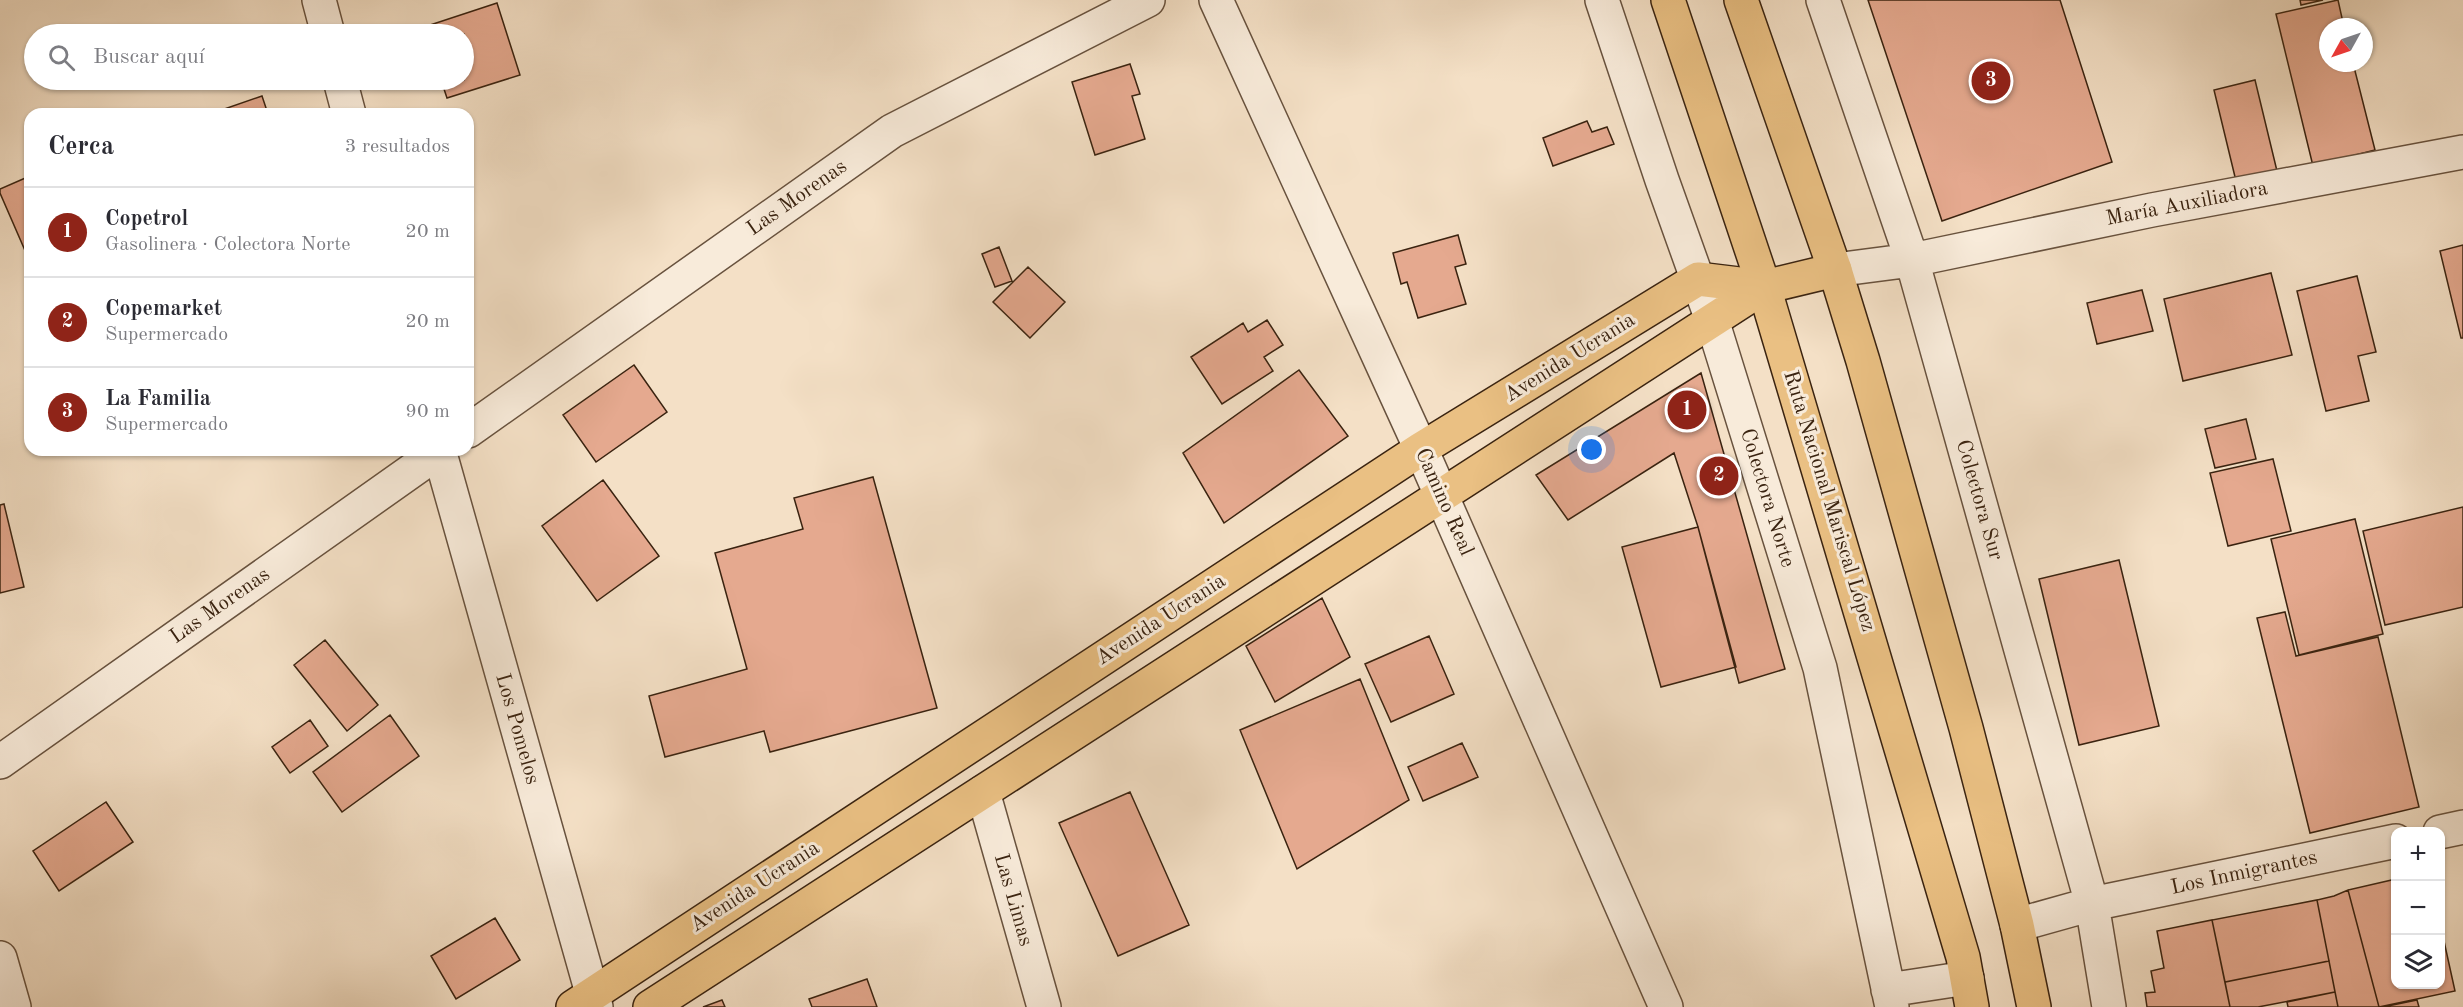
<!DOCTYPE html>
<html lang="es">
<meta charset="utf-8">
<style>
body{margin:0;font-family:"Old Standard TT",serif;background:#f7f7f7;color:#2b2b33}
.controls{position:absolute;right:18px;bottom:18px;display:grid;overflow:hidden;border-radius:12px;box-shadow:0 2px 4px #0004}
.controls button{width:54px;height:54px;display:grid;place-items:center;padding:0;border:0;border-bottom:2px solid #e1e1e2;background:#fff;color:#2b2b33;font:30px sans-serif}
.compass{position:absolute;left:2319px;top:18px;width:54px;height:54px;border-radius:50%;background:#fff;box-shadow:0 2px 4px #0004;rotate:230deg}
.you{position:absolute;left:1592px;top:450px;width:21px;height:21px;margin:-15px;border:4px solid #fff;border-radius:50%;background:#1a73e8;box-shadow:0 0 0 9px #1a73e833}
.badge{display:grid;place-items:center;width:39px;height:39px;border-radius:50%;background:#8f2418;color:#fff;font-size:20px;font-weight:700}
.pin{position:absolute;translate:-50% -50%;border:3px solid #fff;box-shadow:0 2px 6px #0006}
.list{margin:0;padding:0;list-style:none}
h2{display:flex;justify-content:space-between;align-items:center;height:78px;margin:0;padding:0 24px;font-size:26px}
h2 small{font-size:20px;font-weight:400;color:#7c7c81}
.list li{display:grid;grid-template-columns:39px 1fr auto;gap:18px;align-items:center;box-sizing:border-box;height:90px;padding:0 24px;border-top:2px solid #e1e1e2}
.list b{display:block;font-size:22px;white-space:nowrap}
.list p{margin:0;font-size:20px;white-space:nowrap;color:#7c7c81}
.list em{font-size:20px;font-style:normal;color:#7c7c81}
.icon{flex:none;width:33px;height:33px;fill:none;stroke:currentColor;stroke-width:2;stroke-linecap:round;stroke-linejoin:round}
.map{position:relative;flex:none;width:2463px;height:1007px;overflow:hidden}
.search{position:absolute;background:#fff;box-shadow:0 2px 4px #0004;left:24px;top:24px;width:450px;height:66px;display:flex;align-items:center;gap:15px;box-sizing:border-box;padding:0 21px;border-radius:33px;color:#7c7c81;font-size:22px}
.panel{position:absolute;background:#fff;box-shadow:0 2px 4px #0004;left:24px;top:108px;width:450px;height:348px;border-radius:18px}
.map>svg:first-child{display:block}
</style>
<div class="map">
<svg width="2463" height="1007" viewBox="0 0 2463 1007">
<rect width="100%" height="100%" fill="#f4e0c6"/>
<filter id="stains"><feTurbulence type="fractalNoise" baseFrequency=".00333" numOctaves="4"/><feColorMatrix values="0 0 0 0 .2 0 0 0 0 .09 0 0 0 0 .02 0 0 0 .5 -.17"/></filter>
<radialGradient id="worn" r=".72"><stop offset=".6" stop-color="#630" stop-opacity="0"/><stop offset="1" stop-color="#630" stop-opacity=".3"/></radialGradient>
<path fill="#e5a98f" stroke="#3a2310" stroke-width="1.5" d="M1868,0H2060L2112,162L1942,221Z
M2300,0H2323L2301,5Z
M2338,0L2344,27H2328V63H2353L2375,150L2313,166L2276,14Z
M497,3L520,75L447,98L441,80H464V34H426L424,27Z
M1130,64L1140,94L1132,96L1145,139L1095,155L1072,82Z
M2255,80L2277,171L2236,181L2214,90Z
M262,96L268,114H210Z
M1587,121L1592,132L1607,127L1614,144L1553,166L1543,138Z
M30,176V262L0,193V189Z
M1458,235L1466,264L1455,267L1466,304L1418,318L1407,282L1401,284L1393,253Z
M2463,245V338H2461L2440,251Z
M999,247L1012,281L995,287L982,254Z
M1028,267L1065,302L1030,338L993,302Z
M2271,273L2292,355L2183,381L2164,299Z
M2357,276L2376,352L2358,356L2369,401L2326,411L2297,291Z
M2142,290L2153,331L2097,344L2087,303Z
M1267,320L1283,345L1264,357L1273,371L1222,404L1191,357L1243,323L1248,332Z
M634,365L667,412L596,462L563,415Z
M1299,370L1348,436L1224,523L1183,453Z
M1701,373L1785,669L1739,683L1698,527L1674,453L1568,520L1536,475Z
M2246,419L2256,459L2215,468L2205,429Z
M2273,459L2291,531L2228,546L2210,473Z
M873,477L937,708L770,752L764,731L665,757L649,696L747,669L715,553L803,529L794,498Z
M603,480L659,556L597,601L542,526Z
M4,504L24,587L0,593V505Z
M2463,507V607L2385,625L2363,531Z
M2355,519L2383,634L2299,655L2271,539Z
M1698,527L1736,667L1661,687L1622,547Z
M2119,560L2159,726L2079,745L2039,579Z
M1322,598L1350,657L1275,702L1246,646Z
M2285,612L2296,656L2378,637L2419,807L2310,833L2257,618Z
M1429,636L1454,694L1391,722L1365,664Z
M325,640L378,705L347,731L294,665Z
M1360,679L1409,800L1297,869L1240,730Z
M390,715L419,756L342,812L313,772Z
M310,720L328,746L290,773L272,747Z
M1462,743L1478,777L1423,801L1408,767Z
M1130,792L1189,925L1118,956L1059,823Z
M106,802L133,842L59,891L33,851Z
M2396,879V984H2440V923L2455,991L2379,1007L2348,890Z
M2348,890L2379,1007H2338L2317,900L2334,896Z
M2317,900L2329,961L2225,982L2212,920Z
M495,918L520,960L456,999L431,956Z
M2212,920L2230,1007H2147L2145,993L2155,992L2151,971L2164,968L2157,931Z
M2329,961L2335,992L2258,1007H2230L2225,982Z
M867,979L877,1007H812L809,999Z
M2335,992L2338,1007H2288L2287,1002Z
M722,1000L725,1007H703Z
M2417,1000L2419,1007H2383Z"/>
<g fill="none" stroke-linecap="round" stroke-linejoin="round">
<defs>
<path id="minor" d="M319,0L328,34
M1216,0L1421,449L1666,1007
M1602,0L1662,180L1712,320L1820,668L1892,1007
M1823,0L1912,260L2092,904L2109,1007
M340,80L349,114
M1835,270L1912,260L2152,210L2463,152
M468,431L892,131L1148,0
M439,450L596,1007
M0,762L441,450
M983,792L1044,1007
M2440,832L2463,827
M2017,925L2092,904L2396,841
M0,958L14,1007
M1888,990L1967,978"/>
<path id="major" d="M573,1007L1421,449L1698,279L1764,287
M650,1007L1764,287L1835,270"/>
<path id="highway" d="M1668,0L1764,287L1963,957L1972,1007
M1741,0L1835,270L1863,361L1966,728L2017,925L2034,1007"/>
</defs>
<use href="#minor" stroke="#68523e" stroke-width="36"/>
<use href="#major" stroke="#3a2310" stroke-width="36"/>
<use href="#highway" stroke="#3a2310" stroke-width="36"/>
<use href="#minor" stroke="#f8ebda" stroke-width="33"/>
<use href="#major" stroke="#eac083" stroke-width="33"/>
<use href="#highway" stroke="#eac083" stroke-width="33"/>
</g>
<g text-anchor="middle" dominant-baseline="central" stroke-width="6" stroke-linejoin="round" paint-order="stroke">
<g font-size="21" fill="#3a2310" stroke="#f8ebda">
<text transform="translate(797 198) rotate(-35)">Las Morenas</text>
<text transform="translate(2187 204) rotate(-11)">María Auxiliadora</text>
<text transform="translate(1570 358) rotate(-32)">Avenida Ucrania</text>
<text transform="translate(1767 498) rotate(73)">Colectora Norte</text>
<text transform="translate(1979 500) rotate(74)">Colectora Sur</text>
<text transform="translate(1829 501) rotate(73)">Ruta Nacional Mariscal López</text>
<text transform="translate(1444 502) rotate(66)">Camino Real</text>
<text transform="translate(220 606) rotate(-35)">Las Morenas</text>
<text transform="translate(1161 620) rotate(-33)">Avenida Ucrania</text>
<text transform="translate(517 729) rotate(74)">Los Pomelos</text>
<text transform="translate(2244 873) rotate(-12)">Los Inmigrantes</text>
<text transform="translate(755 887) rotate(-33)">Avenida Ucrania</text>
<text transform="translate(1013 900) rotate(74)">Las Limas</text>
</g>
</g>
<rect width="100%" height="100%" filter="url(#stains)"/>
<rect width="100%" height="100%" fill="url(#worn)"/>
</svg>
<div class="controls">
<button>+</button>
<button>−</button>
<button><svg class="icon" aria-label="layers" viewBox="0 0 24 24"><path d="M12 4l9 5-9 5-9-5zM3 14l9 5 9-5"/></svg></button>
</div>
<svg class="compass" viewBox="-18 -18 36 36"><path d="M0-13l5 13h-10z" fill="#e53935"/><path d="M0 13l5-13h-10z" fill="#7c7c81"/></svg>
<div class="you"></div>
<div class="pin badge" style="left:1687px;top:410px">1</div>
<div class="pin badge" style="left:1719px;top:476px">2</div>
<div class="pin badge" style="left:1991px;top:81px">3</div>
<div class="search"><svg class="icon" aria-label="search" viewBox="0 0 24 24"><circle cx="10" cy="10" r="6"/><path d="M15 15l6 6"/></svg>Buscar aquí</div>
<section class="panel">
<h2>Cerca<small>3 resultados</small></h2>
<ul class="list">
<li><span class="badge">1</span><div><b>Copetrol</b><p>Gasolinera · Colectora Norte</p></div><em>20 m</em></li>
<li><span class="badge">2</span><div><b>Copemarket</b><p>Supermercado</p></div><em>20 m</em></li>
<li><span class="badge">3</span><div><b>La Familia</b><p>Supermercado</p></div><em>90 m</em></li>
</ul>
</section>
</div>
